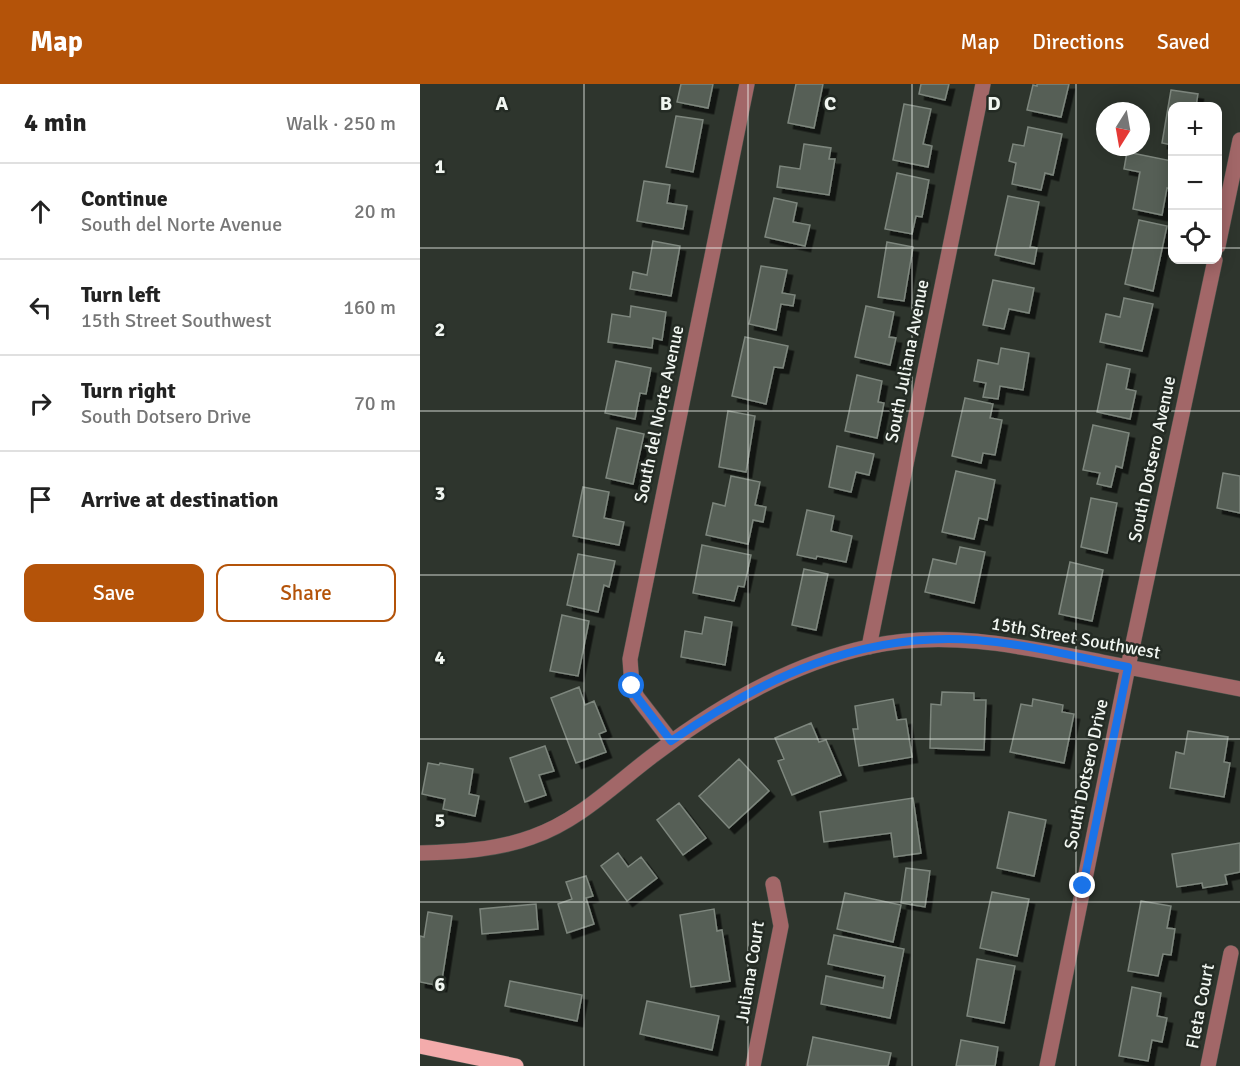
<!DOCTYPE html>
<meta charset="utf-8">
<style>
body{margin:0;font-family:Signika,sans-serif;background:#f6f6f6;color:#222}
.controls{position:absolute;right:18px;top:18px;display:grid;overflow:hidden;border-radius:12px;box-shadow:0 3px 15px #0003}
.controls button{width:54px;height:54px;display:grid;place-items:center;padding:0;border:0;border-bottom:2px solid #e0e0e0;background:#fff;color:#222;font:30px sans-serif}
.compass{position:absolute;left:676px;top:18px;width:54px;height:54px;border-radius:50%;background:#fff;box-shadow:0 3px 15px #0003;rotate:191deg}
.stop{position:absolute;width:18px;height:18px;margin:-14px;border:4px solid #1a73e8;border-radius:50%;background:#fff}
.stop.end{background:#1a73e8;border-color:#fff;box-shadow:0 2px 6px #0008}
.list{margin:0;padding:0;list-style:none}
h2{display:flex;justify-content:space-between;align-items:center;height:78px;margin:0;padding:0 24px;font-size:26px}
h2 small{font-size:20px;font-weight:400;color:#767676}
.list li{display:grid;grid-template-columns:39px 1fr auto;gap:18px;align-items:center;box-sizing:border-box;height:96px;padding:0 24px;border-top:2px solid #e0e0e0}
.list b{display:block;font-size:22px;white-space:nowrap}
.list p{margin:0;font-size:20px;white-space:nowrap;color:#767676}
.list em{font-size:20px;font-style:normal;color:#767676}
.actions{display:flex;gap:12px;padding:18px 24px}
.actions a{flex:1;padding:14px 0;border:2px solid #b45309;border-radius:12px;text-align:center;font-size:21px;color:#b45309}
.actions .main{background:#b45309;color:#fff}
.icon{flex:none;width:33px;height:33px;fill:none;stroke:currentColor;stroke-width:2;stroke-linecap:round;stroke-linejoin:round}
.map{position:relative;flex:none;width:820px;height:982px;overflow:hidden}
header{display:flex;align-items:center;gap:36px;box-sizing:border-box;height:84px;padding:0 30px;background:#b45309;color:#fff}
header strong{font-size:28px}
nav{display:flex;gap:33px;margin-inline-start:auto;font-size:21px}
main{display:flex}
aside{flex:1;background:#fff}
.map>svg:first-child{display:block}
</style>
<header>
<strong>Map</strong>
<nav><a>Map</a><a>Directions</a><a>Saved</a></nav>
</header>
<main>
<aside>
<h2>4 min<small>Walk · 250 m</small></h2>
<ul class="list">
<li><svg class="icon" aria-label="ahead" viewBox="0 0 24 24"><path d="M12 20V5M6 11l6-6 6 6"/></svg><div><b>Continue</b><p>South del Norte Avenue</p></div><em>20 m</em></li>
<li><svg class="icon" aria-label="left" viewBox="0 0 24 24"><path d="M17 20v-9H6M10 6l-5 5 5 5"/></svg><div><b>Turn left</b><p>15th Street Southwest</p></div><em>160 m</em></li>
<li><svg class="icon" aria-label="right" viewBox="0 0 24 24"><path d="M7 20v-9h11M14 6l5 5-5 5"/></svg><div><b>Turn right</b><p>South Dotsero Drive</p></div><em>70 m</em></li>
<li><svg class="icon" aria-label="arrive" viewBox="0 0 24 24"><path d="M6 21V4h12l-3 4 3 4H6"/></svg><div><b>Arrive at destination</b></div></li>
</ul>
<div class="actions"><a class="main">Save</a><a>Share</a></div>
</aside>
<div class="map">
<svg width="820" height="982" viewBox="0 0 820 982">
<defs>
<filter id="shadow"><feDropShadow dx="5.5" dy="5.5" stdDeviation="0" flood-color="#0009"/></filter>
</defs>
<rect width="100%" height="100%" fill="#2e352d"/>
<path fill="#565e56" stroke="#7d867d" stroke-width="1.5" filter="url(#shadow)" d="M261,0H293L288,24L257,18Z
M376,0H403L394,44L368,39Z
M501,0H529L525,16L499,10Z
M617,0H649L641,33L607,26L613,1L617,2Z
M751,6L778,10L776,22H752V61L742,59Z
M484,20L511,25L503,60L512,62L508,83L473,76Z
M256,32L283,36L273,88L246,83Z
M608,43L642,50L633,91L625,89L621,106L592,100L596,79L589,77L593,60L604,62Z
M384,60L411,64L409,75H415L409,111L357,103L360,82L380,85Z
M707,68L752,77V105L747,104L742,131L713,125L720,88L704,85Z
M477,89L509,96L502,133L496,132L492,150L465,145Z
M224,97L250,101L247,119L267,122L263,145L217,137Z
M588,112L619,118L610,163L617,164L614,180L575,171Z
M354,114L377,119L373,138L390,141L385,162L345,153Z
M719,136L747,142L733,207L705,200Z
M233,157L260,162L251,212L210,205L213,188L227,191Z
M467,158L493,163L484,217L458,213Z
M341,182L367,186L362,209L375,211L373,222L361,220L356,246L329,240Z
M573,196L614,204L609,229L589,225L584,245L563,241Z
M704,214L733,220L722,267L680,258L686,230L700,233Z
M211,222L246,228L242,256L233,254L232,264L188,258L192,230L210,233Z
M446,222L474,228L469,253L476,254L470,281L435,273Z
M325,253L368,262L363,284L354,283L346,320L312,312Z
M581,264L609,269L603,306L580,302L578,315L563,313L566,299L554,297L558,276L578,280Z
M196,277L231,284L226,310L220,309L215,335L185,329Z
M687,280L710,285L706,305L716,307L710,335L677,328Z
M437,291L462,297L458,318L464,319L457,354L425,347Z
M545,314L573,320L570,334L582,336L575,371L563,369L561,379L532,372Z
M308,327L335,332L326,388L299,383Z
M673,341L709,349L702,384L696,382L691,403L677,400L680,389L663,386Z
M197,344L224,350L213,400L186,394Z
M417,362L454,370L449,391L436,388L431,408L409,403Z
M536,387L575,396L567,436L559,434L554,455L522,448Z
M803,389L820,392V429L797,424Z
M311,392L340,398L335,421L346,423L343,438L333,436L328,460L286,451L293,419L305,422Z
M163,403L189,408L184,434L204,438L199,461L153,452Z
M671,414L697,419L687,469L661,463Z
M387,426L414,432L411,447L432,452L426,478L397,472L396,475L377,471Z
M282,461L331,471L324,503L318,502L314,517L273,509Z
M540,463L565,468L554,519L505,508L513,475L536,480Z
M158,470L195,477L189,503L184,501L178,528L147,521Z
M650,478L683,486L672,537L639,530Z
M384,485L408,490L396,546L372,541Z
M142,531L169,537L158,592L130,587Z
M285,533L312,538L305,581L261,573L265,547L282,550Z
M159,603L165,621L174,617L186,647L179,650L186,668L156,679L131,614Z
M522,608L554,609V616H566L564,666L510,664L511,620L521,621Z
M473,615L477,636L486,635L492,673L439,682L433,645H438L435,622Z
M613,615L643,621L642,628L654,630L644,679L590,668L601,620L612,622Z
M391,639L399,658L406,656L421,691L372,711L358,677L364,675L355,654Z
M768,647L808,653L804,678L810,679L804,713L750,704L756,668L764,670Z
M125,662L134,687L119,691L126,711L105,718L90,674Z
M319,675L349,707L309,744L279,712Z
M8,679L19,681L20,679L53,685L49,710L59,712L55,732L23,725L25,715L2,710Z
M493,714L501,769L474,773L471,749L404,758L400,728Z
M259,719L286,754L263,771L237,736Z
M589,728L626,736L614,792L577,784Z
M820,759V788L805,791L807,800L783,804L782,799L757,803L752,770Z
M198,769L208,783L221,773L237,794L207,817L181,782Z
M486,784L510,787L505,823L481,819Z
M166,792L173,812L166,814L174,840L147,849L138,820L152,815L146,798Z
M572,808L609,815L597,872L560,864Z
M425,809L481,821L473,858L417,845Z
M721,817L751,822L747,844L755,845L751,871L743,870L738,892L708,887Z
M116,820L118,845L62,850L60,825Z
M294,825L297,847L302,846L310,897L271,903L260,831Z
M8,828L32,832L21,902L0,898V852L4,853Z
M414,851L484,865L470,934L401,920L406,892L463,904L465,892L408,880Z
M557,875L595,882L584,939L547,932Z
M90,897L162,911L157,937L85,922Z
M712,903L741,909L737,932L747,934L742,958L732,956L728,977L699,972Z
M227,917L299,932L292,966L220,950Z
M393,953L471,969L468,982H387Z
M541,956L578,963L575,982H536Z"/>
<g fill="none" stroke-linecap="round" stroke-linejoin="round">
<defs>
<path id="minor" d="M798,162L820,56
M449,563L563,0
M251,657L217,613L212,602L210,575L327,0
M0,769C37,768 77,766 112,753C159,737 196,699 235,670C298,622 371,580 448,563C526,545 605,563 682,578C728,587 774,596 820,605
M333,982L361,842L353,800
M627,982L708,583L795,176
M788,982L811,869"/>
<path id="major" d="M0,962L96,982"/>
</defs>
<use href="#minor" stroke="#4d544c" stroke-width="16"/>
<use href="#major" stroke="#4d544c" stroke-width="16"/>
<use href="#minor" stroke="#a26768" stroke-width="15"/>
<use href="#major" stroke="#f3abab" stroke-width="15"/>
</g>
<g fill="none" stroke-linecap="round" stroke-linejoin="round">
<path stroke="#1a73e8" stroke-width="8" d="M212,602L217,613L251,657C343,594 442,547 556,556C607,560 658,573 708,583L663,802"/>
</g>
<path fill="none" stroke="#f1f6f1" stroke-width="1.5" stroke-opacity="0.55" d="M164,0V982M328,0V982M492,0V982M656,0V982M0,164H752M798,164H820M0,327H820M0,491H820M0,655H820M0,818H820"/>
<g text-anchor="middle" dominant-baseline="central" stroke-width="5" stroke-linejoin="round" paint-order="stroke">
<g font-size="18" fill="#f1f6f1" stroke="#242b24">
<text transform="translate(487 277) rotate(-79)">South Juliana Avenue</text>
<text transform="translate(239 330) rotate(-78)">South del Norte Avenue</text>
<text transform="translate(732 375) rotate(-78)">South Dotsero Avenue</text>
<text transform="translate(656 554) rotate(10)">15th Street Southwest</text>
<text transform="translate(666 690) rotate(-78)">South Dotsero Drive</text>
<text transform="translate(330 888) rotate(-81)">Juliana Court</text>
<text transform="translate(780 922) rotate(-79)">Fleta Court</text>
</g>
</g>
<g font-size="20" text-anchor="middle" font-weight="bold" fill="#f1f6f1" stroke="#242b24" stroke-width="5" stroke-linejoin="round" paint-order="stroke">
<text x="82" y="26">A</text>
<text x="246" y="26">B</text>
<text x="410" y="26">C</text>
<text x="574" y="26">D</text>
<text x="20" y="89">1</text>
<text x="20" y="252">2</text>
<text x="20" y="416">3</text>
<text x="20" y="580">4</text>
<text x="20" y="743">5</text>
<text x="20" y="907">6</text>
</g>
</svg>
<div class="controls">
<button>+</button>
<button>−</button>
<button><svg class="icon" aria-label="locate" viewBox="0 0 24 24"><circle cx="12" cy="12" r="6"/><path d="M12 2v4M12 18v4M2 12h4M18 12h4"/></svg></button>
</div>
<svg class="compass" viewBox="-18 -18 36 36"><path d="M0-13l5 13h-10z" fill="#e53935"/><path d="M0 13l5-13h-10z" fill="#767676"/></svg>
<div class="stop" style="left:212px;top:602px"></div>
<div class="stop end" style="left:663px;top:802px"></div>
</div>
</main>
